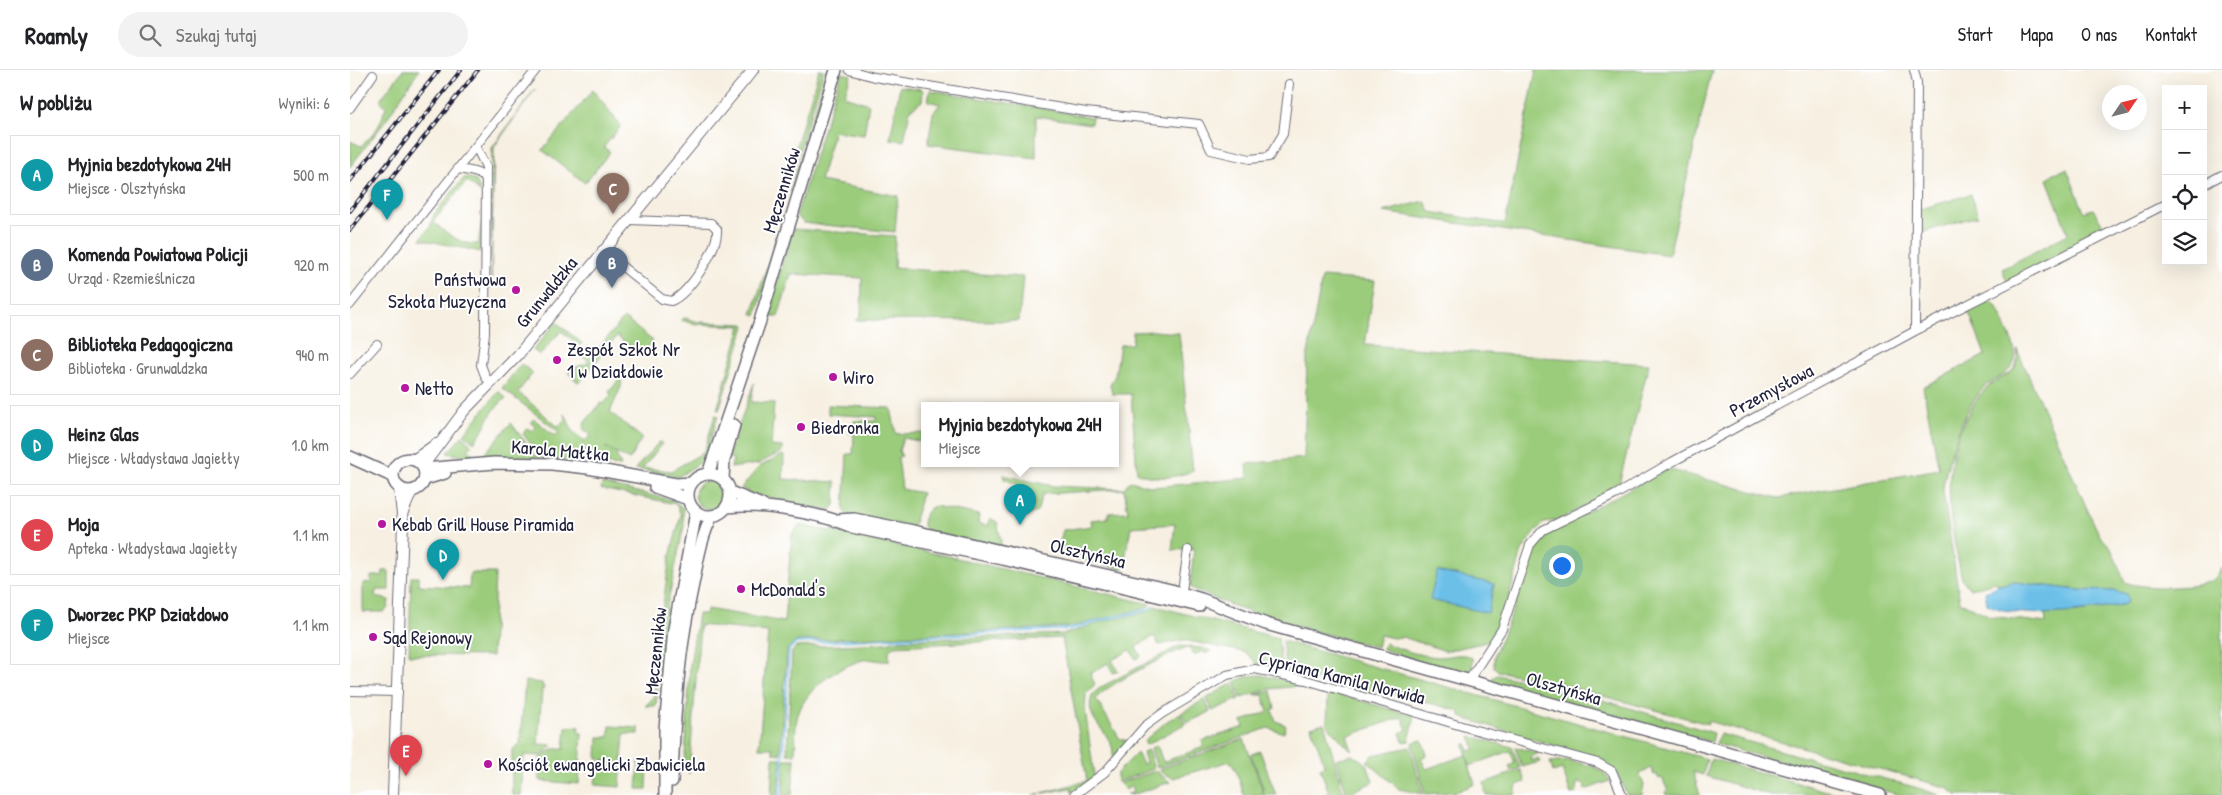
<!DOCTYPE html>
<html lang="pl">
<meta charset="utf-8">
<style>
body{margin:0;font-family:"Patrick Hand",sans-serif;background:#f2f2f2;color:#202124}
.controls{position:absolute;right:15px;top:15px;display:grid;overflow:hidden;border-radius:0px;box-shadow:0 5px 20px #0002}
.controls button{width:45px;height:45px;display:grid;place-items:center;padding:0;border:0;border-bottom:1px solid #e0e0e0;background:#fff;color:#202124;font:25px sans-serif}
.compass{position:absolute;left:1752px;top:15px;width:45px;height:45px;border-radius:50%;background:#fff;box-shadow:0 5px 20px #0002;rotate:55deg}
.you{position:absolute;left:1211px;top:495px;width:18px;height:18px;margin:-12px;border:4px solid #fff;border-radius:50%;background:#1a73e8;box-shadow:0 0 0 8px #1a73e833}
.badge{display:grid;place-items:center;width:32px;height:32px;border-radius:50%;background:#b5179e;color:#fff;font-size:16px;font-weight:700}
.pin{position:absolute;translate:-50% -41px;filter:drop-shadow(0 1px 2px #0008)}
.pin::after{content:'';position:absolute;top:26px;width:18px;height:15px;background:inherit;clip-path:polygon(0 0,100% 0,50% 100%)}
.popup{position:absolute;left:571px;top:332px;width:198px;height:65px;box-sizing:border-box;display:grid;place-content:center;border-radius:0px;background:#fff;filter:drop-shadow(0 1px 4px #0005);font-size:16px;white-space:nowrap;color:#757577}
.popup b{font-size:19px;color:#202124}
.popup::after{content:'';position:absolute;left:50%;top:100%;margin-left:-10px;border:10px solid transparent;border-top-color:#fff}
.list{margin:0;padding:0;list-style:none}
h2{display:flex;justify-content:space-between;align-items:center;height:65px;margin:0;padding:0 20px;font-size:21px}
h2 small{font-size:16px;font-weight:400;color:#757577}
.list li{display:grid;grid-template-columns:32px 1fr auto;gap:15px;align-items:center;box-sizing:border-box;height:80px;margin:0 10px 10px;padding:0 10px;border:1px solid #e0e0e0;border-radius:0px}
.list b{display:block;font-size:19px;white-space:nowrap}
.list p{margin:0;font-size:16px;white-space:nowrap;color:#757577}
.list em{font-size:16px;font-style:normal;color:#757577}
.icon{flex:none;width:28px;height:28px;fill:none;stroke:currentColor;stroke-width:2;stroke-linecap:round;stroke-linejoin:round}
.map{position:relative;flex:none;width:1872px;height:725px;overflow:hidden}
header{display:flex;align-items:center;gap:30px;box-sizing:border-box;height:70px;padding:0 25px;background:#fff;border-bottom:1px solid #e0e0e0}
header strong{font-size:24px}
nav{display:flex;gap:28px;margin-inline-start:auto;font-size:18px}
.search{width:350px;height:45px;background:#f2f2f2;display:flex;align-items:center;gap:12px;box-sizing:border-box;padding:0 18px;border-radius:28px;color:#757577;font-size:19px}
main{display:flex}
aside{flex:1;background:#fff}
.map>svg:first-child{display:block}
</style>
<header>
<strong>Roamly</strong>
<div class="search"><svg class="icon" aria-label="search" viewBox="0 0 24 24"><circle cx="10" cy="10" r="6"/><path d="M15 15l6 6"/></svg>Szukaj tutaj</div>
<nav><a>Start</a><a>Mapa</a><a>O nas</a><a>Kontakt</a></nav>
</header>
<main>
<aside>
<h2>W pobliżu<small>Wyniki: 6</small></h2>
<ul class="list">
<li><span class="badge" style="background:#0f9aa8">A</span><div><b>Myjnia bezdotykowa 24H</b><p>Miejsce · Olsztyńska</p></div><em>500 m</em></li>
<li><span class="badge" style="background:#5c6f8a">B</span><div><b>Komenda Powiatowa Policji</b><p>Urząd · Rzemieślnicza</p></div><em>920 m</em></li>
<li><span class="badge" style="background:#8d6e63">C</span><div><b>Biblioteka Pedagogiczna</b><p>Biblioteka · Grunwaldzka</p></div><em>940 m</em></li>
<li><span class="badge" style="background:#0f9aa8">D</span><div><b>Heinz Glas</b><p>Miejsce · Władysława Jagiełły</p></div><em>1.0 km</em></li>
<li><span class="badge" style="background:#e0444e">E</span><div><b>Moja</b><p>Apteka · Władysława Jagiełły</p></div><em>1.1 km</em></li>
<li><span class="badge" style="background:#0f9aa8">F</span><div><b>Dworzec PKP Działdowo</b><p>Miejsce</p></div><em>1.1 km</em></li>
</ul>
</aside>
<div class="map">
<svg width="1872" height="725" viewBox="0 0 1872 725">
<rect width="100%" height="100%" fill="#fff"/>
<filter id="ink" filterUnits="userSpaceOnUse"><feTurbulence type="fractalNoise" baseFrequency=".02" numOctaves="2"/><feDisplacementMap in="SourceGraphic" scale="10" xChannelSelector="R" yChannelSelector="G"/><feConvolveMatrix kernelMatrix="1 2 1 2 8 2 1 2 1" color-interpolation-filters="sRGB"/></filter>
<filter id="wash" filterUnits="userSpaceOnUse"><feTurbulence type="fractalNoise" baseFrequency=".0096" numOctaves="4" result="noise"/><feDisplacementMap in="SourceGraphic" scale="20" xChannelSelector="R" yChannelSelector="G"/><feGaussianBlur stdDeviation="1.12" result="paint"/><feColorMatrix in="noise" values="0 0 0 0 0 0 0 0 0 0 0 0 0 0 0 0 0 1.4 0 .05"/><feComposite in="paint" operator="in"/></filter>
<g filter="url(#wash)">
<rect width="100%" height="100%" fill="#f7f0e2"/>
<path fill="#9bcc7c" stroke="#5e775c" d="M53,0H69L34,53L0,97V71L11,76C18,70 26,62 30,53C33,47 33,43 36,37L30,30Z
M469,0H474L441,108L437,106Z
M477,0H481L445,119L440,122Z
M1186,0H1362L1319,185L1033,142L1075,131L1080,142L1155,154Z
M491,3L501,5L494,26L519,34L514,65L484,61L470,111L548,126L545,162L454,153L446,146Z
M550,16L572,19L573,22L572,31L560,40L554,71L540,69Z
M185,19L144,77L141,218L142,78Z
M243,20L271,56L254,77L260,82L235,113L192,80Z
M580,20L742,47L741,54L686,46V88L578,74L583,43L590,34L578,31Z
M1717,99L1734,142L1743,139L1752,153V162L1657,212L1652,199L1718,164L1697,109L1704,103Z
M119,107L127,112L131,123L117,111L83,152C96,162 111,176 128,174L132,150L131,182L70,169L80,157L84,144L114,108Z
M1621,124L1628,146L1570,163L1568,140Z
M443,159L545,166L544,198L673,207L669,251L506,250L511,245L512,208L441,204L428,247H421L417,244Z
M426,167L429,168L406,246L402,244Z
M972,207L1025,211L1015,275L1299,294L1268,418L1211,449L1194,453L1185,462L1172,481L1152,552L1141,571L1096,581L1052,567L1043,568L1030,565L1027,577C967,562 894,545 840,517L844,478L822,480L825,454L781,457L773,499L707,484L713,460L742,456L741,450L758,448V443L778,442L774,419L693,424L687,442L676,446L669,445V442L673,441L669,415L654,409L653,405L703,416L773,419L780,411L803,417L898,408L897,394L954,388L957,289Z
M1633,230L1643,232L1647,238C1652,250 1667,276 1665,288C1663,306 1639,309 1630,322C1610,348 1602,379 1594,411L1593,421L1610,532L1640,546L1696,553L1695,543L1731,542L1775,534L1766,521L1728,520L1664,512L1649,515L1645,512L1620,519L1612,509C1600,455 1589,400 1616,348C1622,338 1628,325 1638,317C1654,303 1670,306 1667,279L1738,441L1750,466L1760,476L1775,512C1790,519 1853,520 1865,508C1868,506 1870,501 1872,498V725H1606L1598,718L1591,716L1357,651L1358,654L1208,614L1210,612L1205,613L1148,601L1144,597V586L1166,533L1182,480L1197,463L1317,399L1428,428L1589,399L1573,317L1635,285L1618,240L1611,243V241Z
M274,248L303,271L291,286L267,266L229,313L218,303L221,299L240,292L233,287L237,276L245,282Z
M335,248L348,252L394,254L395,256L369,340H367L391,256L344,254L331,250Z
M206,252L232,273L230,276L211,261L190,285L183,280Z
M804,261L829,263L843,401C823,408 808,410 787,403L781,324H762L760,314L765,306L770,275L782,274L783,262Z
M171,294L183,303L168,322L206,355L209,356L216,349L215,344L223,362L235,371L241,365L233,359L235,352L252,332L254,334L261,325L259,322L272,306L271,317L260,342L292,368L279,390L255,377L266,384L271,396L191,388L130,389L97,383L112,366L122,375L118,380L130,389L161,353L186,386L188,384L173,364L177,358L182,361L185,357L181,353L184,349L205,366L209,362L152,318Z
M404,313L401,332L424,333L421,376L432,377L433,381L408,394L381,398L383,389L378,387Z
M149,321L156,328C136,345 138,356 124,372L114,364Z
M478,335L541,338L546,364L575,363L574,372L553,368L549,381L552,386L548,387L552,419L572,423L563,457L497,445L494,440L497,384H503L504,364L499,363L504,351H526V347L478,344Z
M365,345L368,346L354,390L328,407L285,399L310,371L312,374L293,398L321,401L354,382Z
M432,385L434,386L433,409L486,412L485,435L481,440H473L402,424L391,418L409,397Z
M345 425a14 14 0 1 1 28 0a14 14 0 1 1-28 0Z
M252,414L323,430L333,438L334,456L317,536L306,636H295L304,627V596L320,486L331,445L326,434L251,419Z
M585,436L629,445L628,453L638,456L640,448L647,452L651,471L650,478L577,461L573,456C573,447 576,439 585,436Z
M450,455L602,487L800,534L797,538L720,557L447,571L437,580L430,684L423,683V678H409L418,562L350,555L339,704L334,696L335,687L340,595L348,544H356L357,539L434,552L442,464Z
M33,501H39V520H27L25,524L26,527L39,530L38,538L34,542H13V513H21V506H32Z
M120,503H145L142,586L59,585L61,507H69V515L119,518Z
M805,536L928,568L932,600L908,595L898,584L894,582L833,570L809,575L804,566L786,577L791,586L786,589L780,580L762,590L768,601L763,603L758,593L740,604L745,614L736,624L735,639L744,705L747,711L722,723L721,718L684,725L737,711L712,568L543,576L539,581V591C530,592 522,588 513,590C488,597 458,617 449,642C444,654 446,672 445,684H437L442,582L446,577L535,573L550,570L715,564L757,550L796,542Z
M932,571L1357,689L1353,705L1343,702L1350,725H1316L1315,722L1318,721L1312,708L1309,709L1306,704L1304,705L1301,698L1289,703L1294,715L1292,725H1277L1266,702L1252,690L1110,647V641L1025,619L1024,625L936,601Z
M1035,573C1052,580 1070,586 1089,587C1099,587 1115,581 1123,589L1121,604L1074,593L1033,579Z
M829,576L852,578L861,581L855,584L852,581L844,585L839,578L832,579C815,587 755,615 746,629L770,669L779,671L763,689C763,684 763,678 761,674C753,656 733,646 743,624L751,617Z
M911,605L944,612L949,616L920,619L891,628L885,612L897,606Z
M1147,605L1215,619L1364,663L1362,672L1143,612L1142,608Z
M175,611L192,613L194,619H192L188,674L203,675L191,686L174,685L171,725H162V680L170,674Z
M883,613L889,629L862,641L857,628Z
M962,617L1065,646L1059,671L1053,672L1050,663L1057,660L1052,647L997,666L1002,680L999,679L977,655L978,625L961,619L959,623L957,619Z
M921,621L925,639L922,640L926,651L936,655L934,663L918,658L807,698L801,678L807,675L813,692L854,677L852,671L894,657L892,651L918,642L913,625H905Z
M855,629L860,642L837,653L831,643Z
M830,644L835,654L796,675L794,671L817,651Z
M974,653L994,725H974L979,723L970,698L975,696L961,657Z
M229,656L228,662L232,663L229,714L191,711L189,708L190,688L203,679H214L216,657Z
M260,656L289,658V664H274L270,717L245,715L247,692L257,691L247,688L248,667H259Z
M1370,664L1568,718L1589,725H1550L1366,674Z
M1120,666L1162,677L1170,698L1161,701L1159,696L1165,693L1160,681L1120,696L1114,675L1116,673L1119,681L1125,679Z
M894,669L912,718L911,725H894C890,713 888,702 880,691L823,708L811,702L810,699Z
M1072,670L1077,685L1071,688L1076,699L1116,685L1125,714L1106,722L1075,724L1062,675L1064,672Z
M1060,677L1073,724L1049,719L1017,691L1023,685Z
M1165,677L1189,683L1180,687L1182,691L1188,688L1190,692L1172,697Z
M798,680L804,699L767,712V703L787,683L793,694L796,693L793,682Z
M910,681L926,725H912L913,718L901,684Z
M1003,685L1017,694L1023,712L997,724L986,689Z
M423,688H431L428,725H421Z
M434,689H445L442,725H433Z
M1361,689L1491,725H1420L1356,706Z
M1216,690C1232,694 1252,695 1260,711L1235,720L1234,714L1227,713L1226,723L1221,724L1212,699L1203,702L1200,692Z
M289,691H298L297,719H287Z
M1171,700L1175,712L1167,715L1165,725H1136L1134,713Z
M806,701L820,712L782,725L777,724L783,723L781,716L776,720L769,713Z"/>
<path fill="#6cc0e8" stroke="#477192" d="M1087,501L1144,514L1138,543L1080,530Z
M1664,512L1728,520L1766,521L1776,524L1778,531L1775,534C1741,542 1669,551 1637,534L1635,522L1649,515Z"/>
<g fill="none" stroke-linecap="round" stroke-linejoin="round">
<path stroke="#6cc0e8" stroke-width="2" d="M430,725L439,579L446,573L721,559L767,546L798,540L802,537"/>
</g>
</g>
<g filter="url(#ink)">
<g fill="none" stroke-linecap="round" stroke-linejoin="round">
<defs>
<path id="minor" d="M499,0L524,7L736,42L849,54L861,80L900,89L919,87L933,64L939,14
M1564,0L1567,12L1565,261
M0,38L23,5
M126,77L136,97L135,263L131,295L136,308L142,312
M109,99C119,101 130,101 136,110
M1853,115L1872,105
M252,180L312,229L321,231C339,224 369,178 367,159L361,153L279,150
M0,235L186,0
M0,304L27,274
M831,527L838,480
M1119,610L1152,559L1180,475L1193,460L1265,425L1322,392L1565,261L1816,134
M0,621L48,622
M724,725L755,702L795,656L813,643L877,605L905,599L956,610L1122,659L1248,693L1262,701L1272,725"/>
<path id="tertiary" d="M65,389L86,374
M73,396L114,341L168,285L403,0
M53,442L62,421
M43,725L53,453L49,418"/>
<path id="secondary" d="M0,387L42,406
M43 405a16 16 0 1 1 32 0a16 16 0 1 1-32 0Z
M74,399L144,393L202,394L238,398L326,414L342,413
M338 425a21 21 0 1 1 42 0a21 21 0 1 1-42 0Z
M358,404L410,251L486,0
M75,409L95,403
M373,409L374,390L384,355
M305,417L338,429
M380,422L412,435
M377,437C410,433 472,443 502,457L653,489L849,536
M488,450L504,449L568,462L821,520L851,529L916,554L1530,725
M322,711C324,641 329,577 344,509C348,488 352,465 362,446
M315,725V659L324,559L346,442"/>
</defs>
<use href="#minor" stroke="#6d6a75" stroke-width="10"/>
<use href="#tertiary" stroke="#6d6a75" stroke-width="12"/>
<use href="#secondary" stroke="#6d6a75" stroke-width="14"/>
<use href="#minor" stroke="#fff" stroke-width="8"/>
<use href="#tertiary" stroke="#fff" stroke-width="10"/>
<use href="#secondary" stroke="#fff" stroke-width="11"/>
<defs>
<path id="rail" d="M0,111L89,0
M0,141L111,0
M0,160L128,0"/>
</defs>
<use href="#rail" stroke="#22223b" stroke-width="4"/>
<use href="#rail" stroke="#fff" stroke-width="2" stroke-dasharray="5.5" stroke-linecap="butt"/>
</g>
</g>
<g fill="#b5179e" stroke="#fff" stroke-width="2">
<circle cx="166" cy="220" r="5"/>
<circle cx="207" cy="290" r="5"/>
<circle cx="483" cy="307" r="5"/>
<circle cx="55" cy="318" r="5"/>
<circle cx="451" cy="357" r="5"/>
<circle cx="32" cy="454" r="5"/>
<circle cx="391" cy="519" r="5"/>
<circle cx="23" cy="567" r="5"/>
<circle cx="138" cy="694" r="5"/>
</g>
<g text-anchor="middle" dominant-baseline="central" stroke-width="4" stroke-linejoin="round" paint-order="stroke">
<g font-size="19" fill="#22223b" stroke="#fff">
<text transform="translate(431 120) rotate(-73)">Męczenników</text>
<text transform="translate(196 222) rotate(-51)">Grunwaldzka</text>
<text transform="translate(1421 320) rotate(-28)">Przemysłowa</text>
<text transform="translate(210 380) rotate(5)">Karola Małłka</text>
<text transform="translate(738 483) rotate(13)">Olsztyńska</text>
<text transform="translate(305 581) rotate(-84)">Męczenników</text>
<text transform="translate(992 607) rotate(14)">Cypriana Kamila Norwida</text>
<text transform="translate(1214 618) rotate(16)">Olsztyńska</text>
</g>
<g font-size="19" fill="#22223b" stroke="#fff" text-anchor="start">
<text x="156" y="209" text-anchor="end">Państwowa<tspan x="156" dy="22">Szkoła Muzyczna</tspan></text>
<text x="217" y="279">Zespół Szkoł Nr<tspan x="217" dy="22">1 w Działdowie</tspan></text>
<text x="493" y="307">Wiro</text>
<text x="65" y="318">Netto</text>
<text x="461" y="357">Biedronka</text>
<text x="42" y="454">Kebab Grill House Piramida</text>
<text x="401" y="519">McDonald's</text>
<text x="33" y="567">Sąd Rejonowy</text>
<text x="148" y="694">Kościół ewangelicki Zbawiciela</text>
</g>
</g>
</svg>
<div class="controls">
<button>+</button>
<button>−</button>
<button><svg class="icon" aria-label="locate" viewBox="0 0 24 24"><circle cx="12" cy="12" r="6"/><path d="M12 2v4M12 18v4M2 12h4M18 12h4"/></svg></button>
<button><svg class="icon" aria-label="layers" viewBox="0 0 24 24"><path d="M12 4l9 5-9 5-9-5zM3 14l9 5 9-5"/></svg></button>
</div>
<svg class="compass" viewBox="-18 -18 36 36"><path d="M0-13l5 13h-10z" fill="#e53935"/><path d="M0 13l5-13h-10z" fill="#757577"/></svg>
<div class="you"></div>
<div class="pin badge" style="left:670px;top:455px;background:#0f9aa8">A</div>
<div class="popup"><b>Myjnia bezdotykowa 24H</b>Miejsce</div>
<div class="pin badge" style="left:262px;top:218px;background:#5c6f8a">B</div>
<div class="pin badge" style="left:263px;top:144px;background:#8d6e63">C</div>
<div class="pin badge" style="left:93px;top:510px;background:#0f9aa8">D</div>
<div class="pin badge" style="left:56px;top:706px;background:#e0444e">E</div>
<div class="pin badge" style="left:37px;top:150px;background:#0f9aa8">F</div>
</div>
</main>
